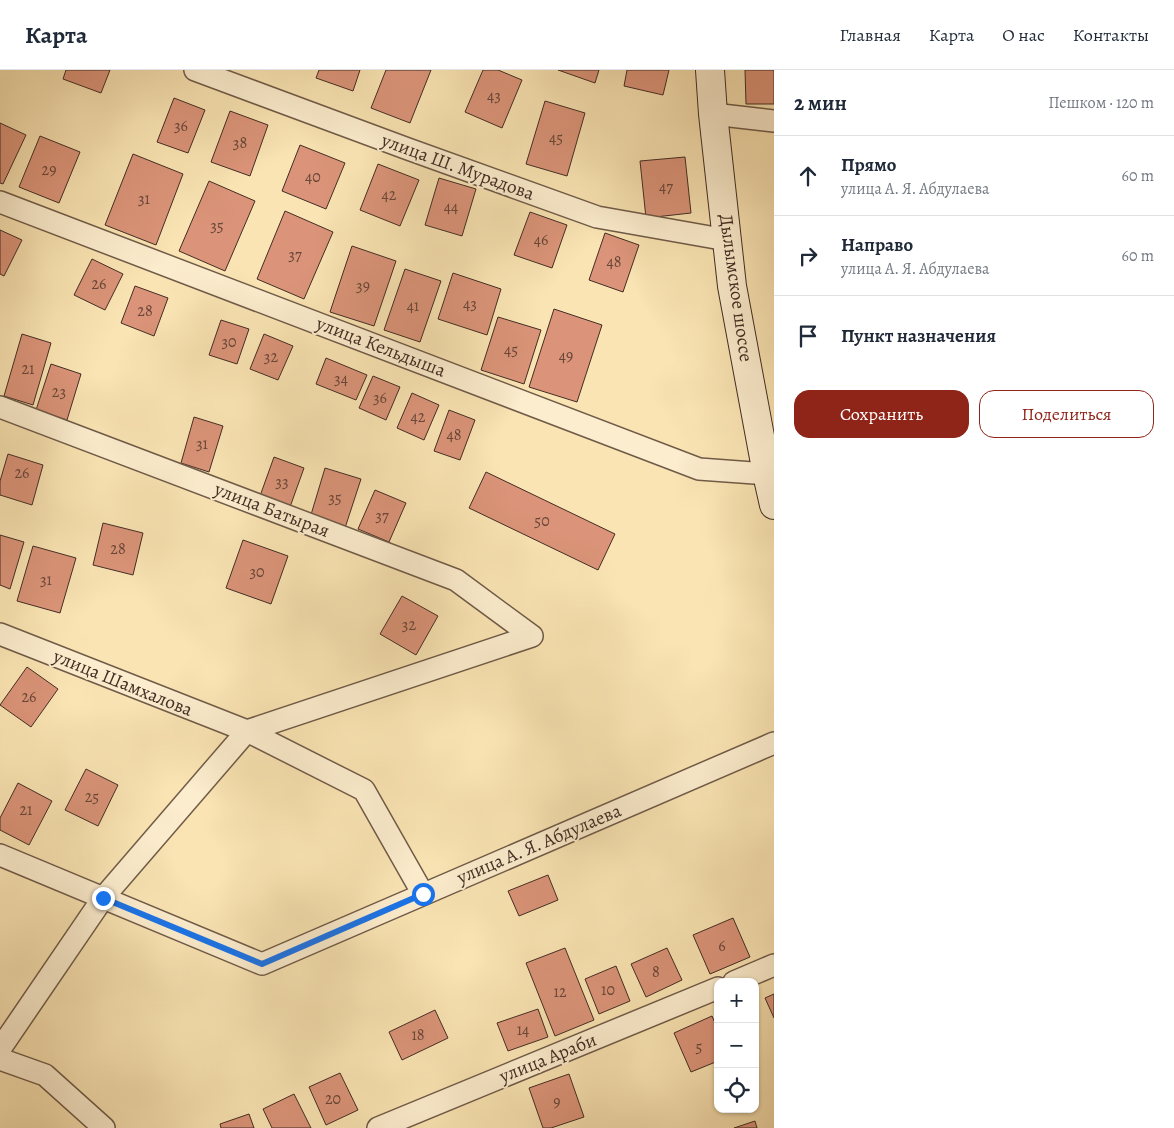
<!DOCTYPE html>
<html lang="ru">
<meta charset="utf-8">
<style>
body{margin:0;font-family:Alegreya,serif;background:#f2f2f3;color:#1f2937}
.controls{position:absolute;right:15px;bottom:15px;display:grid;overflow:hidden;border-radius:10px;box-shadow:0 1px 4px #0004}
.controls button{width:45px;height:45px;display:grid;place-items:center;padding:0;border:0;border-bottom:1px solid #e0e1e3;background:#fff;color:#1f2937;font:25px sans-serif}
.stop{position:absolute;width:15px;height:15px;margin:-11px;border:4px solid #1a73e8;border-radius:50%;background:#fff}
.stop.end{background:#1a73e8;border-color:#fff;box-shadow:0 1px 5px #0008}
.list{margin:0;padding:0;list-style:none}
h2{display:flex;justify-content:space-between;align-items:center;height:65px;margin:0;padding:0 20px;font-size:21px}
h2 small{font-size:16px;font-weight:400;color:#747a83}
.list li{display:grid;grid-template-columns:32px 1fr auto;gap:15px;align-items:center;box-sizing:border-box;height:80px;padding:0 20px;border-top:1px solid #e0e1e3}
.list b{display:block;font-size:19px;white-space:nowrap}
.list p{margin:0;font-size:16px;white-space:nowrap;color:#747a83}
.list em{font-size:16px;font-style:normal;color:#747a83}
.actions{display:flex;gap:10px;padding:15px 20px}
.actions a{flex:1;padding:11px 0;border:1px solid #8f2418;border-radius:15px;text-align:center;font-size:18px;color:#8f2418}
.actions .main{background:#8f2418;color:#fff}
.icon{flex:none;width:28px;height:28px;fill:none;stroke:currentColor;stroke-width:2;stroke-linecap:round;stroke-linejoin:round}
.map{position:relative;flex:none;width:774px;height:1058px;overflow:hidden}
header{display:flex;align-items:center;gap:30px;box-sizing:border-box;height:70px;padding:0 25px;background:#fff;border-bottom:1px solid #e0e1e3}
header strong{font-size:24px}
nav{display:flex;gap:28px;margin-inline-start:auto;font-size:18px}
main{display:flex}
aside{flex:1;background:#fff}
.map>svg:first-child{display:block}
</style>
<header>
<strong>Карта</strong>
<nav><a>Главная</a><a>Карта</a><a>О нас</a><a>Контакты</a></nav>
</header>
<main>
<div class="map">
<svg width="774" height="1058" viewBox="0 0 774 1058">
<rect width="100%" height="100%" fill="#fae4b3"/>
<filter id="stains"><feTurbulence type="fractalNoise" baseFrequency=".004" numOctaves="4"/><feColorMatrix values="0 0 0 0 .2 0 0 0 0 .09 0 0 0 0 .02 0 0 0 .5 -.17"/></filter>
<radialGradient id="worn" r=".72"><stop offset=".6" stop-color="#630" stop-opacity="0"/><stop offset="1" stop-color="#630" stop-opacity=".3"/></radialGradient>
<path fill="#db9479" stroke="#422d24" d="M66,0H110L101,23L63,9Z
M319,0H360L353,21L316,8Z
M386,0H431L410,53L371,38Z
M483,0H498L522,10L502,58L465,42Z
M558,0H599L595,13Z
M627,0H669L663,25L624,16Z
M745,0H774V34H746Z
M174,28L205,40L188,83L157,72Z
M545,31L585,43L567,106L526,94Z
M230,41L268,55L250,106L211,92Z
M0,53L26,65L3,114L0,113Z
M40,66L80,82L59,133L19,117Z
M300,75L345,93L326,139L282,121Z
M133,84L183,104L156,175L105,155Z
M685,87L691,143L646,148L640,91Z
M378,94L419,110L400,156L360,140Z
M439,108L476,119L462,166L425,155Z
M209,111L255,131L225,201L179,181Z
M285,141L333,162L304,229L257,209Z
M530,142L567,155L552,198L514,185Z
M0,160L22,170L4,206L0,204Z
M605,163L639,175L623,222L589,210Z
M352,176L396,191L374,256L330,242Z
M92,189L123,204L105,240L74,225Z
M405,199L441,211L420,272L384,260Z
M453,203L501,219L487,265L438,249Z
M135,216L168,228L154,266L121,253Z
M554,239L602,255L577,332L529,317Z
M498,247L541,260L524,314L481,300Z
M221,250L249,259L237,294L209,285Z
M22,264L51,273L33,335L4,326Z
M264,264L293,276L278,310L250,299Z
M326,288L367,305L356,330L316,314Z
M51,294L81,304L67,350L36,340Z
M373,306L400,317L386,350L359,338Z
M412,323L439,335L424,370L397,358Z
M449,340L475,350L460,390L434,381Z
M194,347L223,356L209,402L181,393Z
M8,384L43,395L32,435L0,425V411Z
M274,387L304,398L290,437L260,426Z
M325,398L361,409L345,458L310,448Z
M486,402L615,464L598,500L469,438Z
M375,420L406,433L389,472L358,459Z
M103,453L143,463L133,505L93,495Z
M0,465L24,472L10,519L0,515Z
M243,470L288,486L271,534L226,518Z
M33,476L76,488L60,543L17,531Z
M402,526L438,546L416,585L380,564Z
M27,597L58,619L31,657L0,635Z
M86,699L118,715L98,756L65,740Z
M18,713L52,731L29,775L0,760V748Z
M548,805L558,830L519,846L508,821Z
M733,848L750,887L710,904L693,865Z
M565,878L594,950L555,966L526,893Z
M667,878L682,910L646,927L631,894Z
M616,896L630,931L599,944L585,909Z
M774,924V948L765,928Z
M538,939L548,967L508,981L497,953Z
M435,940L448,968L402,990L389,962Z
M712,946L718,960V991L691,1002L674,963Z
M340,1003L358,1040L326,1055L309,1017Z
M569,1004L584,1047L551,1058H543L529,1018Z
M294,1024L311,1058H272L263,1039Z
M249,1044L254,1058H221L220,1054Z
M755,1051L757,1058H734Z"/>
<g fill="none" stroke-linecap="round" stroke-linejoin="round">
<defs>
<path id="street" d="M195,0L408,79L597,147L727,170
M713,44L774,51
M0,132L699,399L767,404
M0,337L456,510L532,566
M0,564L247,661L364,720L423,824
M0,785L262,894L774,673
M734,912L774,895
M0,979L103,828L247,661L532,566
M0,989L45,1005L104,1058
M378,1058L718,918"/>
<path id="secondary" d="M710,0L713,44L732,216L767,404L774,435"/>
</defs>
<use href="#street" stroke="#705b48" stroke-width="24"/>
<use href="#secondary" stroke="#422d24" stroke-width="30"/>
<use href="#street" stroke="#fcedce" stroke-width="21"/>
<use href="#secondary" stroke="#fcedce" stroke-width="28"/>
</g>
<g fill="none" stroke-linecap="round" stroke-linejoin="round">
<path stroke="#1a73e8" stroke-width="6" d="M103,828L262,894L423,824"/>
</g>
<g text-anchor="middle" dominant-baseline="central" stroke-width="4" stroke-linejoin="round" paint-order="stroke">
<g font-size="16" fill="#684739">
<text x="494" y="26">43</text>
<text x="181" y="56">36</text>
<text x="556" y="68">45</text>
<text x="240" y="73">38</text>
<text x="49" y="100">29</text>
<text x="313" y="107">40</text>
<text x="666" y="117">47</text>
<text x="389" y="125">42</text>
<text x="144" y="129">31</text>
<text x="451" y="137">44</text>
<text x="217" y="156">35</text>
<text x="541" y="170">46</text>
<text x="295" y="185">37</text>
<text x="614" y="192">48</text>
<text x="99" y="214">26</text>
<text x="363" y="216">39</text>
<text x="470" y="234">43</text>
<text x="413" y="236">41</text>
<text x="145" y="241">28</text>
<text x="229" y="272">30</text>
<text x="511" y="280">45</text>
<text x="566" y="286">49</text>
<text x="271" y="287">32</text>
<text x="28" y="299">21</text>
<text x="341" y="309">34</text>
<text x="59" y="322">23</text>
<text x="380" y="328">36</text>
<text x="418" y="347">42</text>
<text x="454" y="365">48</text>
<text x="202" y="374">31</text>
<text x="22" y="403">26</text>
<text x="282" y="412">33</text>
<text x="335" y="428">35</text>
<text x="382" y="446">37</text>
<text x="542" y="451">50</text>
<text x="118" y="479">28</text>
<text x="257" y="502">30</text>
<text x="46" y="510">31</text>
<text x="409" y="555">32</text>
<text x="29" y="627">26</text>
<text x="92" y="727">25</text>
<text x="26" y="740">21</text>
<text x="722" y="876">6</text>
<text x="656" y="902">8</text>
<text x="608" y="920">10</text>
<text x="560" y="922">12</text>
<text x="523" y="960">14</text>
<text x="418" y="965">18</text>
<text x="699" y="977">5</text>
<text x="333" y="1029">20</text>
<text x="557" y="1032">9</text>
</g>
<g font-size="19" fill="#422d24" stroke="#fcedce">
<text transform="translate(458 97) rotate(20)">улица Ш. Мурадова</text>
<text transform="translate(736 218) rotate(82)">Дылымское шоссе</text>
<text transform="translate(381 277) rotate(21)">улица Кельдыша</text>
<text transform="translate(272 440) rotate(21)">улица Батырая</text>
<text transform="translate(123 613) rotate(22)">улица Шамхалова</text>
<text transform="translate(539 774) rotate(-23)">улица А. Я. Абдулаева</text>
<text transform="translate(548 988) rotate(-22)">улица Араби</text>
</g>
</g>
<rect width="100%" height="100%" filter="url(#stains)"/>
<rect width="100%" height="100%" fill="url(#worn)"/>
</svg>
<div class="controls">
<button>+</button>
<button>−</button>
<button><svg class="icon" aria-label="locate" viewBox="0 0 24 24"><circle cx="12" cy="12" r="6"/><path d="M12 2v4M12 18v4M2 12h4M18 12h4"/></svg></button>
</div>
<div class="stop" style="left:423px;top:824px"></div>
<div class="stop end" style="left:103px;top:828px"></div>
</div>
<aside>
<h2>2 мин<small>Пешком · 120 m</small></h2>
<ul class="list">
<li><svg class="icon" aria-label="ahead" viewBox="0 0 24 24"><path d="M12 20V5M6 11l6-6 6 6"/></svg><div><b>Прямо</b><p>улица А. Я. Абдулаева</p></div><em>60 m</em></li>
<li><svg class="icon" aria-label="right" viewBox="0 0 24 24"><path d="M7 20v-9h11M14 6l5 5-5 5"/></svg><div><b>Направо</b><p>улица А. Я. Абдулаева</p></div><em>60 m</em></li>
<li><svg class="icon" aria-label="arrive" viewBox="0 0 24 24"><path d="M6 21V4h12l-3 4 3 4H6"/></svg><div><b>Пункт назначения</b></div></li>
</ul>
<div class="actions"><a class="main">Сохранить</a><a>Поделиться</a></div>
</aside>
</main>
